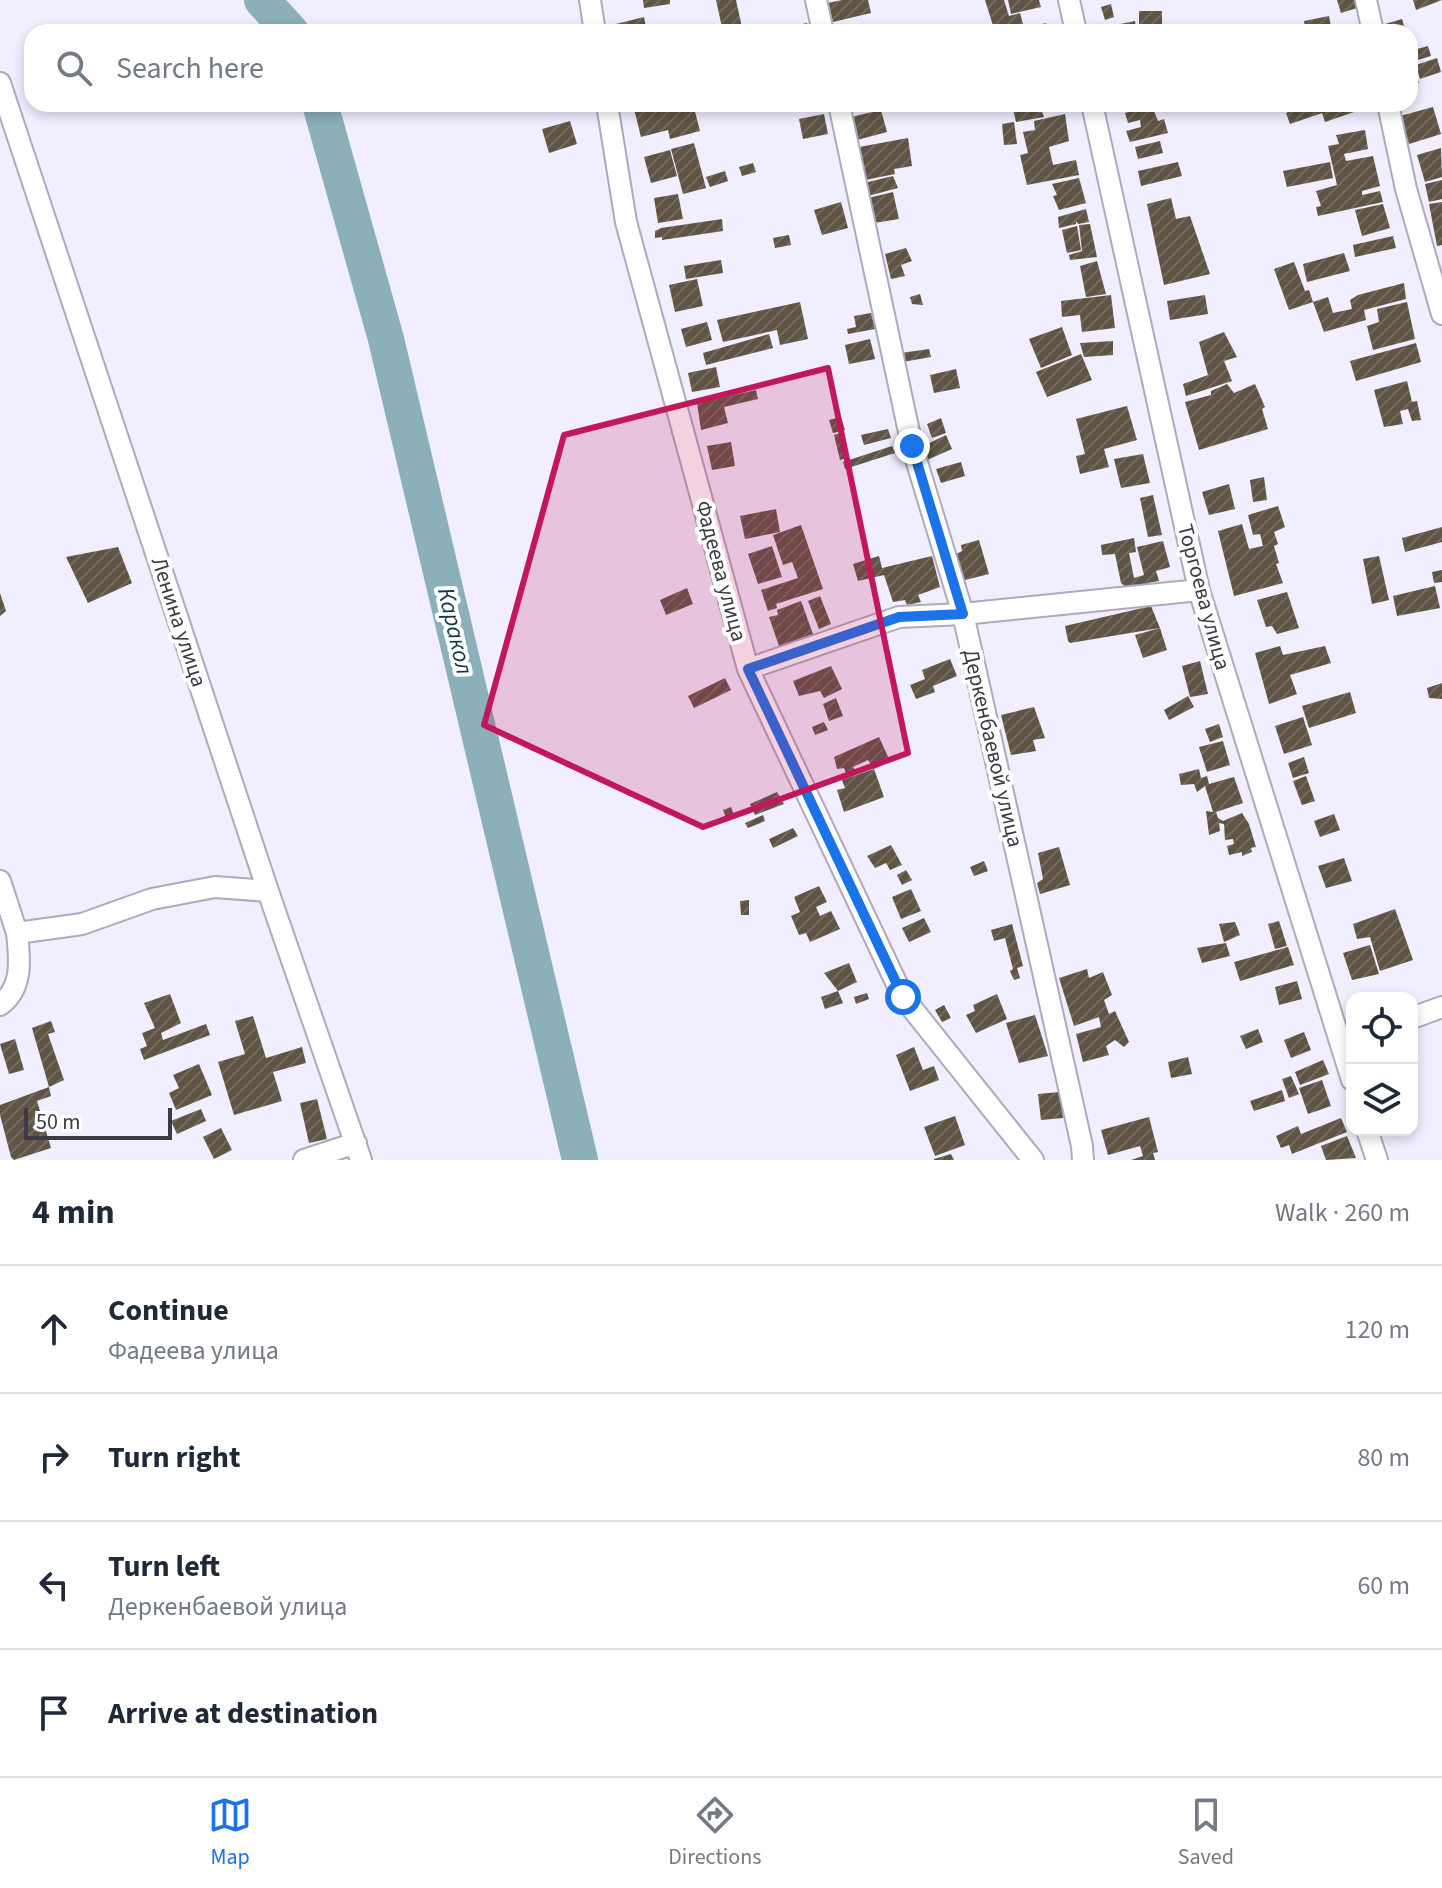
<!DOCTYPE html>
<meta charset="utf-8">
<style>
body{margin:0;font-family:"Source Sans 3",sans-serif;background:#f2f2f3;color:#1f2937}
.controls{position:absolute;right:24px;bottom:24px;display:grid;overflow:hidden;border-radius:16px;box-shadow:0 4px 12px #0003}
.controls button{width:72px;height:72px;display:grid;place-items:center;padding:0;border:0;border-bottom:2px solid #e0e1e3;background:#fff;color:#1f2937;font:40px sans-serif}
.scale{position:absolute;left:24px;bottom:20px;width:148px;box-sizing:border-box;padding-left:8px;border:4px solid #3c3b44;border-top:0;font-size:22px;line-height:28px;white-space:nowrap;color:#3c3b44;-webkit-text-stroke:6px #fff;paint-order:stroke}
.stop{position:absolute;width:24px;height:24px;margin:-18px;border:6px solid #1a73e8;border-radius:50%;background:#fff}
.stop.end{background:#1a73e8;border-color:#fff;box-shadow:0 2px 8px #0008}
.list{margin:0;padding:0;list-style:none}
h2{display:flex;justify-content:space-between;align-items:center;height:104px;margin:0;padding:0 32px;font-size:34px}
h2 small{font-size:26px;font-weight:400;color:#747a83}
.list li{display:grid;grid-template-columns:52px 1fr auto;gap:24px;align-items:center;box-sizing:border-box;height:128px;padding:0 32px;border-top:2px solid #e0e1e3}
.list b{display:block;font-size:30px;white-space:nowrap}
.list p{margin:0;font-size:26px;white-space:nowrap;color:#747a83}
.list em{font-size:26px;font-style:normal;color:#747a83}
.icon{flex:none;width:44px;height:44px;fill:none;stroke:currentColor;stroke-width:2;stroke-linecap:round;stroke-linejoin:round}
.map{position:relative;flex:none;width:1442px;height:1160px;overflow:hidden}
.search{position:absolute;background:#fff;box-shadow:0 4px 12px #0003;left:24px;right:24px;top:24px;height:88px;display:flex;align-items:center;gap:20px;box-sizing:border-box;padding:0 28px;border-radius:24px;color:#747a83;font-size:30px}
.sheet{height:616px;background:#fff}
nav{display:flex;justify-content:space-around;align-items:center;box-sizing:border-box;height:112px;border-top:2px solid #e0e1e3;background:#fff;font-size:22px;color:#747a83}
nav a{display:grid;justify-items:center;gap:4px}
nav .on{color:#1a73e8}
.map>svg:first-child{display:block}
</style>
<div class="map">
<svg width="1442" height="1160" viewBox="0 0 1442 1160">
<defs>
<pattern id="building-hatch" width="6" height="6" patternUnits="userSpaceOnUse" patternTransform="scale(2)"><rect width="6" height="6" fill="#605445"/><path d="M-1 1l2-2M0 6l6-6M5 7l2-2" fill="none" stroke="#746a5f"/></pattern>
</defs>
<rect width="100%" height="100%" fill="#f0eeff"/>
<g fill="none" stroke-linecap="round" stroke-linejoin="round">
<path stroke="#8bb0ba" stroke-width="36" d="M262,0L291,32
M320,104L386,339L580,1160"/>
</g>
<path fill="url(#building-hatch)" d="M643,0H670V4L644,8Z
M716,0H736L743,32H723Z
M842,0H868L871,13L833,22L828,3Z
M985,0H1004L1009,16L1020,13L1023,24L995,32Z
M1008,0H1039L1041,7L1011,14Z
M1337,0H1355L1357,8L1341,13Z
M1413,0H1442L1416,10Z
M1111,4L1114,17L1105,20L1101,7Z
M1139,11H1162V29H1154V26H1139Z
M1329,16L1332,32H1306L1304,21Z
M644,17L647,32H618L616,24Z
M1402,19L1406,32H1376L1375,27Z
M1135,21L1137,32H1112L1111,26Z
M807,23L809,32H779L778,29Z
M1046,23L1048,32H1020V31Z
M1428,46L1431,56L1411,62L1419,83L1410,86V51Z
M1437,58L1441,72L1420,79L1416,65Z
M654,104H693L700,131L670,139L668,130L641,137L634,109Z
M848,104H872V107L849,112Z
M1039,104L1044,117L1016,122L1013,109Z
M1311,104H1351L1354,112L1325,122L1322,113L1290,124L1286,113Z
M1152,106L1158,121L1164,119L1168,133L1130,142L1126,131L1141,127L1140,120L1128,123L1125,113Z
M1433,107L1441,134L1409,144L1400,116Z
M881,110L887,132L857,140L851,117Z
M824,114L828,134L803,139L799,119Z
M1065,114L1069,141L1049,147L1053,165L1076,160L1079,175L1027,185L1020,155L1028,153L1023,132L1035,130L1034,121Z
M570,121L577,144L549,153L542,129Z
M1014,122L1017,144L1004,145L1002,124Z
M1365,130L1368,149L1344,154L1346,161L1373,156L1380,186L1362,191V195L1380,191L1383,202L1318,216L1316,207L1321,206L1316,191L1337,185L1328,146L1339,144L1336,135Z
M908,138L912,166L894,169L895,174L865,180L859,147Z
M1160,141L1163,153L1138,159L1135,147Z
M694,143L706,188L683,194L671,149Z
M1441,148L1442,177L1425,182L1417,155Z
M670,150L677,176L651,183L644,157Z
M1178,162L1182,176L1141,186L1138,171Z
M1330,162L1333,178L1287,187L1283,171Z
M753,163L756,172L742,176L739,167Z
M725,171L728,181L710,187L706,177Z
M893,176L898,188L868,196L864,183Z
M1079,178L1086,203L1059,210L1053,196L1057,195L1052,184Z
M1442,180V199L1429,202L1425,184Z
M893,192L899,219L874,223L868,198Z
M678,194L683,219L658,223L654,198Z
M1171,198L1176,219L1190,216L1210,274L1164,285L1147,204Z
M841,202L848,228L822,235L814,210Z
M1442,202V245L1437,246L1429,204Z
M1383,204L1390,228L1362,236L1355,210Z
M1086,209L1089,222L1078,224L1076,221V224L1059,228L1058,217Z
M722,219L723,231L662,240V237L655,238V231L661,228Z
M1090,224L1097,257L1070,260L1069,255L1082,251L1079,225Z
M1077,226L1081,250L1067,253L1062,230Z
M789,235L791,245L775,248L773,238Z
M1393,236L1396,248L1355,257L1353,245Z
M906,248L912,261L901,265L905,276L891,279L885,254Z
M1344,253L1350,271L1307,282L1303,264Z
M721,260L723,273L686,279L684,266Z
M1097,261L1106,294L1086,297L1080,266Z
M1294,262L1305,291L1309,290L1313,302L1289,310L1274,269Z
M697,279L703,306L675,312L669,285Z
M1404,283L1406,299L1364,310L1366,320L1324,332L1313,302L1328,297L1333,313L1352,309L1350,300L1358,295Z
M920,294L923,305L912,304L910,297Z
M1111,295L1115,328L1082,332L1080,315L1062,317L1061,301Z
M1205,295L1208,314L1170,320L1167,301Z
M800,302L808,339L780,345L777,330L723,342L717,320Z
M1407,302L1415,339L1373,350L1367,326L1379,322L1377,309Z
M871,313L875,329L848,334L847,329L856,327L854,316Z
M707,322L712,340L686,347L681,329Z
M1062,327L1072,355L1041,368L1029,339Z
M1224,332L1237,357L1224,361L1232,381L1186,396L1183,384L1208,375L1199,342Z
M769,334L773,348L706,365L703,353Z
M870,339L875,359L849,364L845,345Z
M1113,341V355L1084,357L1080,343Z
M1416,343L1421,362L1356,381L1350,361Z
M929,349L931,357L903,362L901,353Z
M1081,354L1092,380L1047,397L1036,372Z
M716,367L720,387L692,392L688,373Z
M956,369L960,388L934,393L930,375Z
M1407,381L1412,402L1417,401L1421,420L1412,421L1408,409L1400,411L1403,424L1384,427L1374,390Z
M1227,384L1234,393L1255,384L1265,407L1262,409L1268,429L1199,450L1185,402L1211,395V391Z
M756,390L758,399L724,407L728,423L701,430L697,403Z
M1127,406L1137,440L1104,449L1109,467L1080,474L1076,456L1085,454L1076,419Z
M841,417L845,430L833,433L829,420Z
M941,418L946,433L932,438L927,424Z
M888,429L891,438L864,445L861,435Z
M843,432L849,457L840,460L834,435Z
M946,435L952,449L927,460L921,447Z
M731,442L735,466L712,470L707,446Z
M892,446L895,453L845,469L843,462Z
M1143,454L1150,483L1121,488L1114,459Z
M961,462L965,476L941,483L936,469Z
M1264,477L1267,500L1253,502L1250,480Z
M1229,484L1235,509L1209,515L1202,492Z
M1153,495L1162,535L1148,537L1140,498Z
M1278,506L1285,527L1274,532L1278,544L1274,546L1279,563L1276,564L1283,583L1234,596L1218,531L1242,524L1249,549L1263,546L1260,534L1253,535L1248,515Z
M776,509L780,532L745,539L740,516Z
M801,525L823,589L776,604L777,608L768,611L761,590L798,578L792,562L783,565L773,535Z
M1442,527V542L1405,552L1402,538Z
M1134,538L1136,552L1129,553L1134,578L1144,575L1137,547L1163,541L1170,567L1156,571L1159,581L1147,583L1148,587L1130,590L1121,583L1115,554L1102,555L1101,545Z
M979,540L989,574L961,581L954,555L962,551L961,545Z
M772,546L782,577L758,584L748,554Z
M118,547L132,583L88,603L66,557Z
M879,556L882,568L932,556L940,587L918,595L921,602L907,605L905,600L893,602L884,575L858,581L853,564Z
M1379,556L1389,600L1372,604L1363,559Z
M1442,570V582L1434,583L1432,572Z
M1435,586L1440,608L1397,616L1393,596Z
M687,588L693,604L666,615L660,600Z
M1287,592L1299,628L1277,634L1272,626L1266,627L1257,600Z
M0,593L6,611L0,616Z
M820,596L831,624L819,629L808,601Z
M801,601L813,634L779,646L769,617L778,615L777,610Z
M1151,606L1160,628L1070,643L1068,641L1065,626Z
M1160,628L1167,650L1143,658L1135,635Z
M1280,646L1283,655L1325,646L1331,663L1290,675L1297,694L1269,704L1255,653Z
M950,659L957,676L933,686L935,692L916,699L910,685L925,679L922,670Z
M1200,661L1208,694L1190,697L1182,666Z
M831,666L842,689L824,698L820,691L799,696L793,681Z
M725,678L731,690L694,708L688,696Z
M1442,683V699L1429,698L1427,688Z
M1350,692L1356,713L1309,728L1302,706Z
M1188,696L1194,707L1169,720L1164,710Z
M836,698L843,716L829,721L823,704Z
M1034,707L1045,738L1033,740L1036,751L1011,755L1001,715Z
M1303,717L1312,745L1284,754L1275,726Z
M824,722L828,730L815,735L812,727Z
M1219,724L1223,737L1210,742L1205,729Z
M879,737L890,761L874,769L868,760L853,767L856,772L847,776L844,768L837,769L834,757Z
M1223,741L1230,765L1207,772L1199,747Z
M1304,757L1309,773L1293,778L1288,763Z
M874,769L884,797L844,812L837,790L845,788L842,780Z
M1199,769L1201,778L1207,776L1209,784L1234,777L1243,803L1216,812L1218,818L1223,821L1242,813L1249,824L1256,847L1251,848L1252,852L1242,856V852L1229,855L1227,846L1234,844L1233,839L1225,840L1224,824L1219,823L1220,831L1209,835L1206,811L1213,812L1205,786L1197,792L1194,784L1181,785L1179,774Z
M1306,776L1315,801L1302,805L1293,781Z
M777,792L784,804L755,815L750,804Z
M731,807L734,815L726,818L723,810Z
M1334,814L1340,830L1320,837L1314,821Z
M763,815L765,821L748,828L745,823Z
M793,828L798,836L773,848L769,839Z
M891,845L902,865L890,870L886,863L875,868L867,856Z
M1059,847L1070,885L1040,894L1037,883L1043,879L1038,853Z
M1344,858L1352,881L1326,888L1318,866Z
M984,861L988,871L974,876L970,867Z
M906,870L912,880L902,885L897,875Z
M819,886L827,902L816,907L820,916L831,911L840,929L810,942L806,933L799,935L791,916L800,912L794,897Z
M911,889L921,911L901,919L892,897Z
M749,900V915H741L740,901Z
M1395,909L1413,960L1380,971L1370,937L1357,939L1353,924Z
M924,918L931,932L909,942L902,928Z
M1279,921L1287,946L1275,949L1268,924Z
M1235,922L1240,935L1224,942L1219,924Z
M1012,924L1023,966L1017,968L1020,978L1014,980L1010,971L1013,969L1005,938L994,941L991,930Z
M1226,943L1230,956L1202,963L1197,948Z
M1370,945L1379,974L1352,980L1343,953Z
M1288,947L1294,965L1240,981L1234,962Z
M849,963L857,982L838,991L824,973Z
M1087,969L1089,978L1103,972L1112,995L1104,1000L1109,1014L1115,1011L1129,1042L1124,1047L1115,1040L1106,1046L1109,1055L1083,1062L1076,1034L1101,1027L1099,1017L1074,1026L1059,978Z
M1297,981L1302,999L1279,1005L1275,987Z
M838,991L843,1003L825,1009L821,997Z
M867,993L869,999L856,1004L854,997Z
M170,994L181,1023L161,1033L163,1040L206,1024L210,1035L144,1060L140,1049L147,1046L142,1033L155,1028L144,1003Z
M997,994L1007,1019L976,1033L966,1015L975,1011L973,1005Z
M944,1005L951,1018L942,1022L935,1010Z
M1035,1015L1048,1056L1019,1063L1006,1023Z
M253,1016L266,1058L302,1047L306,1063L273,1072L282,1101L234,1115L218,1062L245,1054L235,1021Z
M51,1021L55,1032L48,1034L64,1080L49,1087L32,1028Z
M1258,1029L1263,1042L1246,1049L1240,1036Z
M1304,1032L1311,1050L1291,1058L1284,1040Z
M15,1039L24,1070L9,1074L0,1044Z
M914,1047L923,1070L934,1066L939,1080L910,1091L896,1055Z
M1188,1057L1192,1074L1171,1078L1168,1062Z
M1323,1060L1329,1074L1300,1085L1295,1072Z
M199,1064L212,1095L176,1110L169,1093L179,1088L173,1075Z
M1291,1076L1299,1094L1289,1098L1282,1079Z
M1322,1080L1331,1106L1308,1114L1299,1088Z
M49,1087L51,1096L37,1101L51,1148L14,1160L11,1157L0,1115V1105Z
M1282,1090L1285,1101L1254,1111L1250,1101Z
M1060,1092L1063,1118L1041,1120L1038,1094Z
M317,1099L327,1139L309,1143L300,1103Z
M201,1109L206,1121L177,1134L171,1121Z
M955,1116L965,1145L935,1156L924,1127Z
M1149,1117L1158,1152L1153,1153L1155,1160H1131L1143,1156L1140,1146L1108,1155L1101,1130Z
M1341,1118L1347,1132L1292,1154L1289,1145L1281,1148L1276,1136L1298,1126L1301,1134Z
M221,1128L232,1150L214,1159L203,1137Z
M1347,1136L1356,1158L1326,1160L1321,1146Z
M951,1154L954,1160H934V1159Z"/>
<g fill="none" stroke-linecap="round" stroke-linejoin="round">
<defs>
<path id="street" d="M590,0L595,32
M816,0L823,32
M1069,0L1076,32
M1366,0L1373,32
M0,83L268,891L361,1160
M607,104L626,222L748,669L903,997L1033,1160
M839,104L912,446L963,614L1082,1146L1083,1160
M1092,104L1199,590L1352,1080
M1388,104L1406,189L1442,314
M748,669L899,617L963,614L1199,590
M0,881L17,933
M0,1005C23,988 20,960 17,933L82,924L152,899L215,887L268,891
M1412,1018L1442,1007
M1367,1130L1377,1160
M304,1160L356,1143"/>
</defs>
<use href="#street" stroke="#acaabe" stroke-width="24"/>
<use href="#street" stroke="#fff" stroke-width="20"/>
</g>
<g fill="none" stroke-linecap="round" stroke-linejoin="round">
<path stroke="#1a73e8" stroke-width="10" d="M903,997L748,669L899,617L963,614L912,446"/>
</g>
<path fill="#c2185b" fill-opacity="0.2" stroke="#c2185b" stroke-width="6" stroke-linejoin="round" d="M828,368L908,753L703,827L484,725L564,435Z"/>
<g text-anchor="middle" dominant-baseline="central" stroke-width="8" stroke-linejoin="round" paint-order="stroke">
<g font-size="22" fill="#3c3b44" stroke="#fff">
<text transform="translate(721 571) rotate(75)">Фадеева улица</text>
<text transform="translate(1204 597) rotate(75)">Торгоева улица</text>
<text transform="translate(179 622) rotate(72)">Ленина улица</text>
<text transform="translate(993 748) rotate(77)">Деркенбаевой улица</text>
</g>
<g font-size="24" font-style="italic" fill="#12363e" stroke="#fff">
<text transform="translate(455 631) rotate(77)">Каракол</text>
</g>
</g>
</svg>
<div class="controls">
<button><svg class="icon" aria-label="locate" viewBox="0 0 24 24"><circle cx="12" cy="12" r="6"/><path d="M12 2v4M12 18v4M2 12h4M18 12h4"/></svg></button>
<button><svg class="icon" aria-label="layers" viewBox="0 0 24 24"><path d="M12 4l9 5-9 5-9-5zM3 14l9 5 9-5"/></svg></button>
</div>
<div class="scale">50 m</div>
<div class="stop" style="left:903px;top:997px"></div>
<div class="stop end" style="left:912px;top:446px"></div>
<div class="search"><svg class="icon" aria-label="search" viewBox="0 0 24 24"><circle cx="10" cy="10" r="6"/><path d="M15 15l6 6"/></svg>Search here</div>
</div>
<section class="sheet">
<h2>4 min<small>Walk · 260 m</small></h2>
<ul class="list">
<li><svg class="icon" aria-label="ahead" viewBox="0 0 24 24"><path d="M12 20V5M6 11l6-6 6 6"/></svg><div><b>Continue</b><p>Фадеева улица</p></div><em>120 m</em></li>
<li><svg class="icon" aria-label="right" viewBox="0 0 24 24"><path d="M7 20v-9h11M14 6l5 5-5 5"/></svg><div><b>Turn right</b></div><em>80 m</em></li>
<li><svg class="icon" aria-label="left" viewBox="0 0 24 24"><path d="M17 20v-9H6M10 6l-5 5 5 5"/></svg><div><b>Turn left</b><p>Деркенбаевой улица</p></div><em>60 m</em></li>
<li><svg class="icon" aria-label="arrive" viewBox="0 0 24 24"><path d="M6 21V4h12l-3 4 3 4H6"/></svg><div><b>Arrive at destination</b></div></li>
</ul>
</section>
<nav>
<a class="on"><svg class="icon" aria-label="map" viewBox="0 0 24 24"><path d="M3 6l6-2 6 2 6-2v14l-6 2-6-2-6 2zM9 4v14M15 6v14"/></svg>Map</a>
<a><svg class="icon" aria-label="directions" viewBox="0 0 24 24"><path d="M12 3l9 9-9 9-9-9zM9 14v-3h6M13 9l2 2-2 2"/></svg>Directions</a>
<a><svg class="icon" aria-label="saved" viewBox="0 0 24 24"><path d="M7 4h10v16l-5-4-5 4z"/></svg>Saved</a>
</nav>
